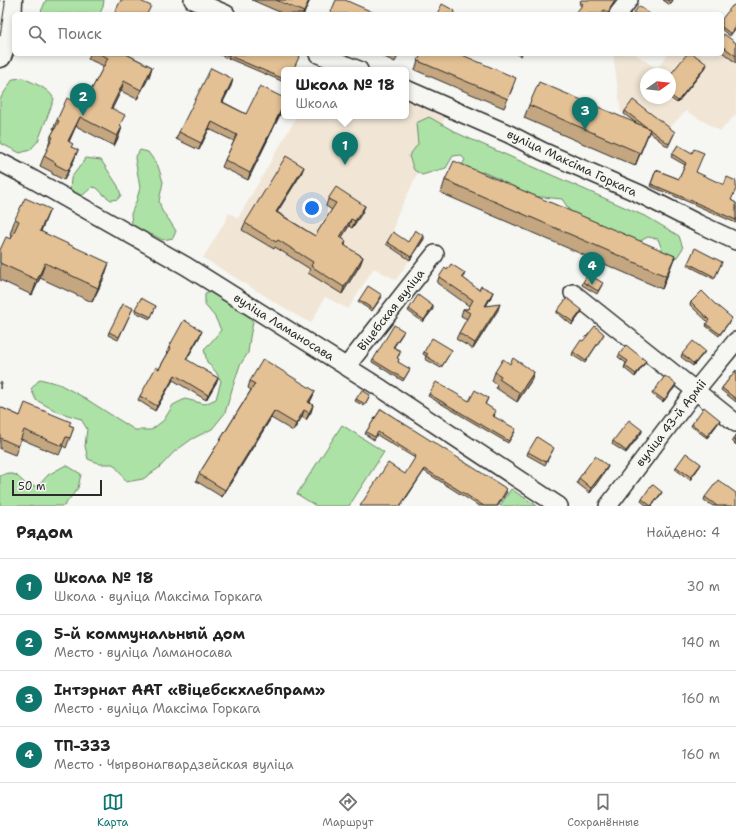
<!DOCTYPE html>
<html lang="ru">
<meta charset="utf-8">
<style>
body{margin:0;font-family:"Shantell Sans",sans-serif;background:#f6f6f6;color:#222}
.compass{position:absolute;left:640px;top:68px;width:36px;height:36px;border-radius:50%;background:#fff;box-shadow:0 2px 6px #0003;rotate:75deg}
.scale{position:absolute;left:12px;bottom:10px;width:90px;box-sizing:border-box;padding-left:4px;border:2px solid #2b2b2b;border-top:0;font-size:11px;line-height:14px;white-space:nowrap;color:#2b2b2b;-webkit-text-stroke:3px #f6f6f2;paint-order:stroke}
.you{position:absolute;left:312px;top:208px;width:14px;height:14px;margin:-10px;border:3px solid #fff;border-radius:50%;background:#1a73e8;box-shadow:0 0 0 6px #1a73e833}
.badge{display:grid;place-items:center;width:26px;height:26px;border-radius:50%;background:#0f766e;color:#fff;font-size:13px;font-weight:700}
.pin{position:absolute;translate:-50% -33px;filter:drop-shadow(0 1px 2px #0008)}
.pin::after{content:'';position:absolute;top:21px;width:14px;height:12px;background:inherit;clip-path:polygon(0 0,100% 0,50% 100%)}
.popup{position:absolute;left:281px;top:67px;width:128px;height:52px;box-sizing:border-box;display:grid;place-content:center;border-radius:6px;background:#fff;filter:drop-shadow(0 1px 3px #0005);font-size:13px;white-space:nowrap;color:#767676}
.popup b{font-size:15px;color:#222}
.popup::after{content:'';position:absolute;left:50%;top:100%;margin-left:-8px;border:8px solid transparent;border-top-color:#fff}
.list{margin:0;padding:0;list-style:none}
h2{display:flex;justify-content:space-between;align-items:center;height:52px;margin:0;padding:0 16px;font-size:17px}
h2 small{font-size:13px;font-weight:400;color:#767676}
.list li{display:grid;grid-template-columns:26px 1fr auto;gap:12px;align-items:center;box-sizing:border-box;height:56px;padding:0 16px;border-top:1px solid #e0e0e0}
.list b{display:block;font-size:15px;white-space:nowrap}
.list p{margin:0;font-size:13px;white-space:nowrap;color:#767676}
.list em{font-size:13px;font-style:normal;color:#767676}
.icon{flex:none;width:22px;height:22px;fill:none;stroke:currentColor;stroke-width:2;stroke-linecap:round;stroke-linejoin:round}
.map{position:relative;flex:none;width:736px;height:506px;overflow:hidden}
.search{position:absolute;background:#fff;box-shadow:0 2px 6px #0003;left:12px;right:12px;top:12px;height:44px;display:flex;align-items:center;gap:10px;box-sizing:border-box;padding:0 14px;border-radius:6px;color:#767676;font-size:15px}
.sheet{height:276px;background:#fff}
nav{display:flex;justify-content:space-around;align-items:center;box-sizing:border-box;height:56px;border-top:1px solid #e0e0e0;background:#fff;font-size:11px;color:#767676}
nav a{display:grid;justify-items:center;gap:2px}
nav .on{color:#0f766e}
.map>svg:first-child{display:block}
</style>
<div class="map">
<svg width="736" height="506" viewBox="0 0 736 506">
<rect width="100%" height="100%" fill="#f6f6f2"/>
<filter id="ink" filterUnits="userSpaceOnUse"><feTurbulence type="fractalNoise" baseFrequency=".025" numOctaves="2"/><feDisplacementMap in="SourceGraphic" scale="8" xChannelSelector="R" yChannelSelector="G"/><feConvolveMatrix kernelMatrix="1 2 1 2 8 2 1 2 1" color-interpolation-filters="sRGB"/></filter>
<g filter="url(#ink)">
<path fill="#f1e6d6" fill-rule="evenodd" d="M722,34L736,45V114L720,131L686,111L658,140L621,112L613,54H635L657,69L668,54H722ZM646,74H670V98H646Z
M406,99L445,117L396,218L393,234L407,244L414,233L424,239L396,280L374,268L348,309L325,297L311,323L301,318L203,258L226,220L229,213L238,218L297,116H406Z"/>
<path fill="#ace2a5" stroke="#6c8668" d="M46,0H104L103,6L100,14H40Z
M23,78C33,83 49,88 54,99L38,141L30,150L20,153L0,143V99L13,79Z
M429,117L459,134L649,218L679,236L683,248L677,257L670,260L663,252L658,239L648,237L636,243L576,220L562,199L512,194L503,190L501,180L483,172L467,176L459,170L465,160L461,155L453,156L446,168L422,175L414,170L409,156L418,144L416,123Z
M140,150L148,152L158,166L163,182L159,201L162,211L169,220L176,231L173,238L163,240L153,235L145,234L136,230L132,224L131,214L136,202L140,188L135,158Z
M86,158L101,160L118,186L121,195L118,199L111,200L104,195L97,188L92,187L83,195L76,197L70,191L71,178Z
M215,291L246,312L253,322L250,337L248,353L240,365L233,386L225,413L212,429L192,439L174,452L159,468L143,479L126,482L120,472L113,464H100L88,459L85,446L87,429L81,419L58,412L36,400L31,389L40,379L59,384L83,397L135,430H151L164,420L173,405L185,399L205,404L216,399L221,381L216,372L207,362L204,349L212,341L221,330L215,317L205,305V293Z
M342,425L384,452L349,506H316L297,494Z
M66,465L81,474L78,488L64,506H0V476L7,473L16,475L28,486H38L48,475Z
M511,489L537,506H500Z"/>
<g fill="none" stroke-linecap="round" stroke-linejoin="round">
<defs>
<path id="minor" d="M193,0L226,14
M618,14L629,0
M318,54L359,70
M406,89L509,134L542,151L640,194L697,223L736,241
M0,162L27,176L186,266L382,389L559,506
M573,293L736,423
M346,367L435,254
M608,506L695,391L736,341"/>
<path id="major" d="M0,56L6,41L10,25L11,0"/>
</defs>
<use href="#minor" stroke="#2b2b2b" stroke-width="20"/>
<use href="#major" stroke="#2b2b2b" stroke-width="25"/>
<use href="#minor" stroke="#f6f6f2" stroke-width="17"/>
<use href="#major" stroke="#f6f6f2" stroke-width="22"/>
<path stroke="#2b2b2b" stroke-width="1" d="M0,36L5,4L4,0"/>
</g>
<path fill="#c4a680" stroke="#2b2b2b" d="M252,0H310L304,14H284Z
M663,0H673L670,5Z
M580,2L614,3L610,8L608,14H606L604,12L581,6L579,4Z
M722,19L736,28L730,36L722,30Z
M722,37L736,43V63L722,52Z
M90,54H126L152,67L149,77L137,99L121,91L112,108L121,126L122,127L119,136L114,146L76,126L69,142L71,147L74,160L64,180L52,174V172L40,166L44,156L49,146H48L51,136L55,129H53L57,120L83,106L104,66L88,59Z
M218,54H298L284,70V82Z
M378,54H399L395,62Z
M517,54H522L521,56Z
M418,61L513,87L504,108L415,70Z
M706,67L677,103L670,98V75Z
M233,79L231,86L223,102L246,114L284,98V107L248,180L222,167L225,160L234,141L209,129L199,150L176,139L179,132Z
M529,105L639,125L624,114L625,111L675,132L668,147L649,132L635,166L524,118Z
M678,145L696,172L731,200L736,203V223L691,203L650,186L656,170L679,179L685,165L671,157Z
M304,167L301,174L277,212L315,236L332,210L326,206L328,199L365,206L362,213L352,228L349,226L341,238L346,241L345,246L363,257L360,265L342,294L308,273L310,269L275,247L274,249L242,230L245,223Z
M445,180L675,256L662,289L441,193Z
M15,219L44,224L41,231L104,278L92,302L40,278L32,295L0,280V250L11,239L12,235L10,234Z
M424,239L410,260L386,244L387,242H408Z
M722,262L714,279L687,265L688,263Z
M447,270L465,273L463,278L479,290L493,292L490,299L486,306L498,310L473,349L456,339L459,333L467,319L461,316L463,309H468L469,306L437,283L439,277Z
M583,282L602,285L597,294L582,285Z
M382,297L372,311L358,302L359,300Z
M691,302L731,320L719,336L706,326L708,322L690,305Z
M156,306L150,319L135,312V309Z
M133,308L118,340L108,335L109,332Z
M409,309H433L423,322L408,311Z
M582,310L581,313L572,325L557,313V311Z
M403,333L394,347L400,354L397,358L398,362L409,371L403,381L372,362L373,360Z
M604,334L603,336L585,363L572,355L573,352L583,341Z
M200,336L186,360L218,378L216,383L206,400L173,380L155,411L138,400L140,396L159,369L168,353L167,352L169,347Z
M452,350L441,368L425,359L426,356L423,354L424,352Z
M705,351L704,353L693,366L681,357L682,354Z
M619,355L645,363L635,377L624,368L626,363L618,357Z
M736,370V402L721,390L722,388Z
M495,372L531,381L517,402L496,388L497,385L492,381Z
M250,381L315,391L312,398L310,402L313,405L311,412L306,420L302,417L293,431L271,418L222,497L196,481L199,474L251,390L248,388Z
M676,384L675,387L663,402L652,394L653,392Z
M429,394L469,401L488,398L485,405L495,414L494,417L515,432L508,443L428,396Z
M369,397L364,406L355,401L356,399Z
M0,407L20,416L69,425L74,427L66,448L63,446L59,455L21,439L15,455L0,449Z
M381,409L507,492L498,506H479L424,471L415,458L377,435L374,440L365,434L366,432Z
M720,420L719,422L707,438L691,426L692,424Z
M642,432L626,453L612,444L613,441Z
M736,435V445L732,441L733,439Z
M553,450L545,465L527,455L528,452Z
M608,466L606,470L590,493L577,483L579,478Z
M700,466L690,480L675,469L676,467Z
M661,494L652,506H647L641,501L642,499Z
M705,497L736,506H713L704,500Z"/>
<path fill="#a08768" stroke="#2b2b2b" d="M309,0H310L303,14Z
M707,64L706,67L677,103L678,101Z
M152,67L149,77L137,99L141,90Z
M233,79L231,86L219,109L222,102Z
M124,81L121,91L108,117L111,108Z
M284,104V105L248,180L250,173Z
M80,117L76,126L64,150L68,141Z
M212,122L209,129L199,150L201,143Z
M122,127L119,136L114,146L117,136Z
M650,129L645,142L635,166L640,153Z
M78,150L74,160L64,180L68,171Z
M304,167L301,174L273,219L276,212Z
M365,206L362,213L352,228L355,221Z
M50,209L44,224L34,245L40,231Z
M351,219L349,226L338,244L340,237Z
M424,236V239L410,260L411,257Z
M675,256L670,269L662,289L666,276Z
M363,257L360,265L342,294L344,287Z
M45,263L40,278L32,295L37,280Z
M109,263L104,278L92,302L98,288Z
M493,292L490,299L482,313L485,306Z
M500,304L498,310L473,349L475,343Z
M433,306V309L423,322L424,320Z
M582,310L581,313L572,325L573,322Z
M202,331L200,336L184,364L186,359Z
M705,351L704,353L693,366L694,364Z
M646,361L645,363L635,377L636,374Z
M534,372L531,381L517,402L520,393Z
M175,375L173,380L155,411L157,406Z
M218,378L216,383L206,400L208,395Z
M676,384L675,387L663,402L664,400Z
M315,391L312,398L306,409L308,402Z
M313,405L311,412L306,420L309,413Z
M304,410L302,417L293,431L296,424Z
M274,411L271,418L222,497L225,490Z
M720,420L719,422L707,438V436Z
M642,430V432L626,453V451Z
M701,464L700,466L690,480L691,477Z
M608,466L606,470L590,493L591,488Z
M425,469L424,471L401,506H400Z
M662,492L661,494L652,506H651Z"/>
<path fill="#e4c195" stroke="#2b2b2b" d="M121,0H138L151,6L147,14H114Z
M276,0H309L304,12Z
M336,0H345L377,14H330Z
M581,0H615L611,6L609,13L604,10L601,14H575L583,4L580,2Z
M667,0H673L671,3Z
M736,3V27L731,34L722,27V19L732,6H733Z
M442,4L455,11L453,14H437Z
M639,6L650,14H633Z
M724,34L736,43V56L722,46V37Z
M100,54H126L152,67L141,90L124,81L111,108L125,115L120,125L122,127L117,136L80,117L68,141L73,144L71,147L78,150L68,171L55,164L56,163L44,156L53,137L51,136L59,121L57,120L67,98L83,106L108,58Z
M225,54H298L300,55L293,70H284V79Z
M421,54H460L516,78L508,99L418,61Z
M687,54H693L707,64L678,101L670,95V75Z
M211,68L233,79L222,102L246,114L260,86L284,98V104L250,173L225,160L237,135L212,122L201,143L179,132Z
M539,82L650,129L640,153L529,105Z
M633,100L675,132L669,144L625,111Z
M678,145L692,153L694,149L704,153L696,172L724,185L727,177L736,181V189L731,200L736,203V220L692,201L651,184L656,170L679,179L686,163L672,154Z
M286,156L304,167L276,212L315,236L336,203L328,199L336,187L365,206L355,221L351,219L340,237L346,241L344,245L363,257L344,287L311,266L313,262L278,240L276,242L245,223Z
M454,161L675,256L666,276L445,180Z
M25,198L50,209L40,231L109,263L98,288L45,263L37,280L0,263V250L6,237L11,239L19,221L15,219Z
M415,230L424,236L411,257L387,242L393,232L408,242Z
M695,248L722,262L715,277L688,263Z
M451,264L465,273L462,277L479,290L481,286L493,292L485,306L500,304L475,343L459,333L470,313L463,309H468L473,300L439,277L445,268L447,270Z
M588,274L603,283L598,291L583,282Z
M368,286L382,295L373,309L359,300Z
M702,291L715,304L732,318L720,334L706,324L709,320L691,302Z
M418,295L433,306L424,320L409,309Z
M141,298L156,306L151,317L135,309Z
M567,298L582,310L573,322L557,311Z
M123,304L133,308L119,337L109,332Z
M184,320L202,331L186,359L218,378L208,395L175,375L157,406L140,396L156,367L159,369L171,348L169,347Z
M394,325L404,331L393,347L401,351L397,358L399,359L398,362L410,369L404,379L373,360Z
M595,326L604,334L586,361L573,352L581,340L583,341Z
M432,338L452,350L442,366L426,356L428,354L424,352Z
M693,341L705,351L694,364L682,354Z
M626,345L646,361L636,374L625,366L628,361L619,355Z
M513,358L534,372L520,393L499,379L501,376L495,372L503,359L510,364Z
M263,359L315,391L308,402L313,405L309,413L304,410L296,424L274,411L225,490L199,474L255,384L250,381Z
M736,370V399L722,388Z
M665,376L676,384L664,400L653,392Z
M0,382L2,383L0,389Z
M436,382L469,401L475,390L488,398L485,404L496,411L493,416L516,429L509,441L429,394Z
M362,390L370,395L365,404L356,399Z
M25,403L71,422L69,425L74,427L70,438L66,437L62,446L24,430L18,446L0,438V407L20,416Z
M704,407L720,420L707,436L692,424Z
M381,409L507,489L497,506H484L425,469L400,506H360L388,463L405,474L416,456L378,432L375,437L366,432Z
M629,420L642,430L626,451L613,441Z
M736,435V441L733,439Z
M537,437L554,448L546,462L528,452Z
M686,453L701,464L691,477L676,467Z
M595,456L608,466L591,488L579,478Z
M718,480L736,493V506H716V505L705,497Z
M652,484L662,492L651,506L642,499Z"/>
</g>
<g text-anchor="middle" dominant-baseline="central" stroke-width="3" stroke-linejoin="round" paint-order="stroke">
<g font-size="12" fill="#2b2b2b" stroke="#f6f6f2">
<text transform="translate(572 163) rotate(25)">вуліца Максіма Горкага</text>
<text transform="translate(391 310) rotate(-52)">Віцебская вуліца</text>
<text transform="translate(284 327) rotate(32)">вуліца Ламаносава</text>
<text transform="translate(671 423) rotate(-52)">вуліца 43-й Арміі</text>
</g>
</g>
</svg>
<svg class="compass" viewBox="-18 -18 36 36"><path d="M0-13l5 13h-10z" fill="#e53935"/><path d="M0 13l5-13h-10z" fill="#767676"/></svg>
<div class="scale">50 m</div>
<div class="you"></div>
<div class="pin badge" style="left:345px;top:165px">1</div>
<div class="popup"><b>Школа № 18</b>Школа</div>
<div class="pin badge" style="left:83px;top:116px">2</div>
<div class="pin badge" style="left:585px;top:130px">3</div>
<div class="pin badge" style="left:592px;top:285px">4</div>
<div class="search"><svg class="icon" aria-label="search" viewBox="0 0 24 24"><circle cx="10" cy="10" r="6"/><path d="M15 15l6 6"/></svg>Поиск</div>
</div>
<section class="sheet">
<h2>Рядом<small>Найдено: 4</small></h2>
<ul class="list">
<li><span class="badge">1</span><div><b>Школа № 18</b><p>Школа · вуліца Максіма Горкага</p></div><em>30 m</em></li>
<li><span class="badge">2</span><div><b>5-й коммунальный дом</b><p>Место · вуліца Ламаносава</p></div><em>140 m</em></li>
<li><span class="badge">3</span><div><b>Інтэрнат ААТ «Віцебскхлебпрам»</b><p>Место · вуліца Максіма Горкага</p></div><em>160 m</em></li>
<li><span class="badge">4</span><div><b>ТП-333</b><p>Место · Чырвонагвардзейская вуліца</p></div><em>160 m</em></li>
</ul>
</section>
<nav>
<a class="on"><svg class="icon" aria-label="map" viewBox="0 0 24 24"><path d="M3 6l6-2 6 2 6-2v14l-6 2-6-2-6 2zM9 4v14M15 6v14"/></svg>Карта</a>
<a><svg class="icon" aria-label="directions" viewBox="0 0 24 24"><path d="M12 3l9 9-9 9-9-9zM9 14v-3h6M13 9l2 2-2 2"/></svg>Маршрут</a>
<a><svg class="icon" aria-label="saved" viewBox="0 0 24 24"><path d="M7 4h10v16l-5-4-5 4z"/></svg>Сохранённые</a>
</nav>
